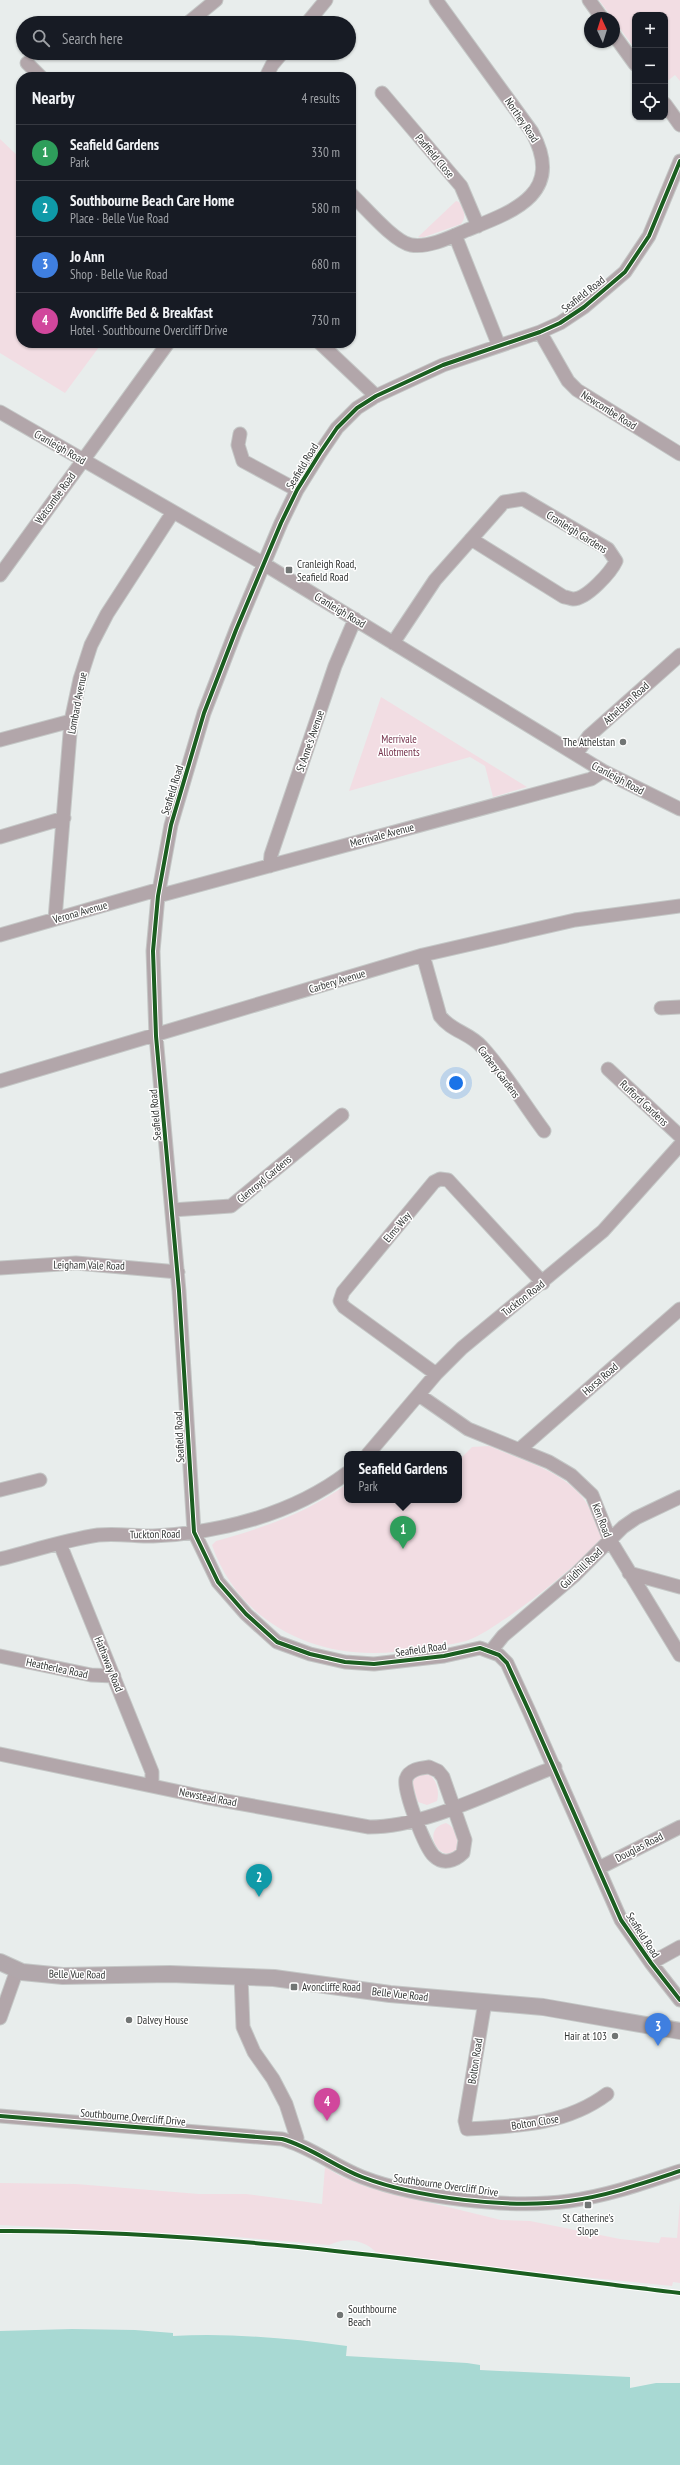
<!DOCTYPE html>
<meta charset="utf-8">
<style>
body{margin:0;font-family:"PT Sans Narrow",sans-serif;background:#242831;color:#f1f3f6}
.controls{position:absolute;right:12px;top:12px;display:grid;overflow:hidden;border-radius:8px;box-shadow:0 1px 3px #0004}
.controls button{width:36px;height:36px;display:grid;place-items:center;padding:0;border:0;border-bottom:1px solid #363941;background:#171b24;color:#f1f3f6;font:20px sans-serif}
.compass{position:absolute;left:584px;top:12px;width:36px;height:36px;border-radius:50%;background:#171b24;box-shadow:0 1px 3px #0004;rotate:356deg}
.you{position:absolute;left:456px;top:1083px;width:14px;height:14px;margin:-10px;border:3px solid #fff;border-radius:50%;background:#1a73e8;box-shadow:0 0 0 6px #1a73e833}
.badge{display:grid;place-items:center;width:26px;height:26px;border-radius:50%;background:#0b8043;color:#fff;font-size:13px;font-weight:700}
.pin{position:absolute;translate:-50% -33px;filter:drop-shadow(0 1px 2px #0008)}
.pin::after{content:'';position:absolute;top:21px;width:14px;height:12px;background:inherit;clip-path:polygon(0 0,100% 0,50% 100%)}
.popup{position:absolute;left:344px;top:1451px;width:118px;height:52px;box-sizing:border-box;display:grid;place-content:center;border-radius:8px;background:#171b24;filter:drop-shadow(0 1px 3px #0005);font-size:13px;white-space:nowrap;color:#9ea1a6}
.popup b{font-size:15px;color:#f1f3f6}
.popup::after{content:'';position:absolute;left:50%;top:100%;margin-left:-8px;border:8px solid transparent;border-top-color:#171b24}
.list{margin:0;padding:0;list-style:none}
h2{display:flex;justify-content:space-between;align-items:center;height:52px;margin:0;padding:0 16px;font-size:17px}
h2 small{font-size:13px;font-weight:400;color:#9ea1a6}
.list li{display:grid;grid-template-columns:26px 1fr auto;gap:12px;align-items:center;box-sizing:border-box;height:56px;padding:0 16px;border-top:1px solid #363941}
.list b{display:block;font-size:15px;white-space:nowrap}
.list p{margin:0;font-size:13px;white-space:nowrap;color:#9ea1a6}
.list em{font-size:13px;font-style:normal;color:#9ea1a6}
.icon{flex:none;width:22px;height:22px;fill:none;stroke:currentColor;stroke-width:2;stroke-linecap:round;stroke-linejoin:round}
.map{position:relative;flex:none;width:680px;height:2465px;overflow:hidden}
.search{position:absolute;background:#171b24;box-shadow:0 1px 3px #0004;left:16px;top:16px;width:340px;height:44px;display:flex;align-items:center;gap:10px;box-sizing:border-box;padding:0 14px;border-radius:22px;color:#9ea1a6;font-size:15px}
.panel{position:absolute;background:#171b24;box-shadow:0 1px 3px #0004;left:16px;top:72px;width:340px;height:276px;border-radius:16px}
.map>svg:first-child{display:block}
</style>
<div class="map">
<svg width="680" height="2465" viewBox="0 0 680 2465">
<rect width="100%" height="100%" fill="#e8edec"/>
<path fill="#f2dde3" d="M599,0H680V81L675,75L665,83V15H635V49Z
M0,139L21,159V343H102L65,393L0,353Z
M456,201L459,202C464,210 467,216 461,224L424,237H418Z
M381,697L527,787L493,797L485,766L470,757L349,791Z
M489,1446C521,1460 561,1470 583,1498C592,1510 598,1526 605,1539C573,1566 543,1593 508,1617C495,1625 481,1636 466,1641C452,1645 436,1646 421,1648C406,1651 389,1653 373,1653C301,1653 236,1615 212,1545L216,1541C263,1528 307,1513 347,1484V1500H459V1460L472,1447Z
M428,1773C436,1779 440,1791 437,1801L427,1805L418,1802L412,1783L416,1776Z
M446,1823C454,1826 465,1842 457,1850C441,1866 419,1829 446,1823Z
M325,2167L342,2177L370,2188L501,2220L530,2221L620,2239L659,2243L661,2237L677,2238L680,2201V2283L673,2282L672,2286L494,2268L376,2252C362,2239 346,2237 329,2245L237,2237L0,2225V2183L76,2184L199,2194H246L322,2204Z"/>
<path fill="#a8d9d3" d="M72,2329L135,2330L173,2333V2336C231,2333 289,2338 347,2346L346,2356L467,2363L480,2365V2370L630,2377V2388L656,2383H680V2465H0V2331Z"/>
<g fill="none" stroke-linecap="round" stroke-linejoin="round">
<defs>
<path id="minor" d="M589,0L602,18
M188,23L216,0
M307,23L326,0
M614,35L635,64
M27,63L41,77
M266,77L272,65L282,53
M382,93L461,186L478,226
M665,104L680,125
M680,161L649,236L625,272L584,307L560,323L540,332L443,365L376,396L357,408L337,428L320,453L297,490L281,523L236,630L204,713L171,825L158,896L153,951L156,1036L179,1291L194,1532L218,1582L246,1614L277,1642L310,1654L345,1662L374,1664L444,1656L480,1648L499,1655L507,1663L529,1711L621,1920L651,1963L680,2000
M351,194C365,207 394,242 411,245C429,248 451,237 467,230C515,211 565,193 532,132L436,0
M455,235L499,346
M540,332L568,381L577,390L680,454
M320,343L376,396
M0,412L264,564L603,771L680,809
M240,434L238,445L243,461L297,490
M0,575L168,343
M393,643L435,580L504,502L523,499L608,549L616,561C611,572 587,599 573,599C571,599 567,597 564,597L471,539
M0,740L71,721
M576,754L589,736L680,655
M0,837L64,818
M270,866L271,855L335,666L355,619
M158,896L591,779L603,771
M55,919L71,721L80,679L91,645L107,614L173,512
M0,935L160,889
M423,955L440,1016C451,1031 470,1033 482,1047C505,1072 523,1103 544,1131
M661,1008L680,1007
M608,1069L680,1136
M0,1081L423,955L575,920L680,906
M172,1210L231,1206L342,1115
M0,1268L76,1263L178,1272
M436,1374L344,1307L340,1301L343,1292L434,1182L440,1179L448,1180L543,1283
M419,1395L468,1429L549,1462L571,1475L592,1495L610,1540L680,1655
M520,1449L680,1309
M368,1454L436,1374L462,1348L603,1231L680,1145
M0,1490L40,1480
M60,1544L152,1772V1786
M0,1559C32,1551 65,1540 98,1535C116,1533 134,1536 153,1536C220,1533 293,1514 347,1473
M629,1573L680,1587
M491,1651L503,1636L575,1575L623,1527L636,1518L680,1497
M0,1656L91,1675L114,1676
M0,1754L204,1797L369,1827C428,1827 498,1788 555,1767
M429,1767L438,1771L443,1777L465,1840L463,1853C455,1861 443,1865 434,1856C425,1848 403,1790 406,1779C409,1769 421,1768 429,1767Z
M599,1868L680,1827
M651,1963L680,1947
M241,1976L243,2027L254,2052L273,2079L286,2104L297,2138L295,2143
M485,2002L465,2121L467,2129C516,2126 566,2125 607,2094
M0,2018L17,1970
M0,2116L282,2139C311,2147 334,2166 362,2177C417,2198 510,2209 569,2201C607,2196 644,2183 680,2171"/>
<path id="major" d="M0,1962L22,1972L63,1976L170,1974L274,1978L390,1994L543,2007L680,2031"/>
</defs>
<use href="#minor" stroke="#c4c7c6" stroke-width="15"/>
<use href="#major" stroke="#c4c7c6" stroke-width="18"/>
<use href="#minor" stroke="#b2a6aa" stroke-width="13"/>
<use href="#major" stroke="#b1a7ab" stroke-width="16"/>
<defs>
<path id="cycleway" d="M680,161L649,236L625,272L584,307L560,323L540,332L443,365L376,396L357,408L337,428L320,453L297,490L281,523L236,630L204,713L171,825L158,896L153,951L156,1036L179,1291L194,1532L218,1582L246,1614L277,1642L310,1654L345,1662L374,1664L444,1656L480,1648L499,1655L507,1663L529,1711L621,1920L651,1963L680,2000
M0,2116L282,2139C311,2147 334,2166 362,2177C417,2198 510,2209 569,2201C607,2196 644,2183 680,2171
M0,2231C228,2230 454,2266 680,2293"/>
</defs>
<use href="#cycleway" stroke="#fff" stroke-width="6"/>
<use href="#cycleway" stroke="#1b5e20" stroke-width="4"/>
</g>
<g fill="#717574" stroke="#fff" stroke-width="1.5">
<rect x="285" y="566" width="8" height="8" rx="2"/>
<circle cx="623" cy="742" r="4"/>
<rect x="290" y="1983" width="8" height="8" rx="2"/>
<circle cx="129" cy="2020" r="4"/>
<circle cx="615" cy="2036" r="4"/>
<rect x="584" y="2201" width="8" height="8" rx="2"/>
<circle cx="340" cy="2315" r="4"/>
</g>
<g text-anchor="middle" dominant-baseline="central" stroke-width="3" stroke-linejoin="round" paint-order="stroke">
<g font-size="11" fill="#313433" stroke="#fff">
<text transform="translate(522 120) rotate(56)">Northey Road</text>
<text transform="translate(435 156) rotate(50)">Padfield Close</text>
<text transform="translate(583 294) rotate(-38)">Seafield Road</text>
<text transform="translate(609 410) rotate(32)">Newcombe Road</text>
<text transform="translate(60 447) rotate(30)">Cranleigh Road</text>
<text transform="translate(302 466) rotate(-59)">Seafield Road</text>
<text transform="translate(55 498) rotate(-54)">Watcombe Road</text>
<text transform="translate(577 532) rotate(32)">Cranleigh Gardens</text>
<text transform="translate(340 610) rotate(31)">Cranleigh Road</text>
<text transform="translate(77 703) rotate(-79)">Lombard Avenue</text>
<text transform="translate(626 703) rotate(-42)">Athelstan Road</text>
<text transform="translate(310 741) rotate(-71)">St Anne's Avenue</text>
<text transform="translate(618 778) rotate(28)">Cranleigh Road</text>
<text transform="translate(172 790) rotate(-73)">Seafield Road</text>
<text transform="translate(382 835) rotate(-15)">Merrivale Avenue</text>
<text transform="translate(80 912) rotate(-16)">Verona Avenue</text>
<text transform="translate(337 981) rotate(-17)">Carbery Avenue</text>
<text transform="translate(499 1072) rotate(53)">Carbery Gardens</text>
<text transform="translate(644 1103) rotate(43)">Rufford Gardens</text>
<text transform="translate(155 1115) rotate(-95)">Seafield Road</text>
<text transform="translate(264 1179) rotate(-40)">Glenroyd Gardens</text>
<text transform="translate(397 1227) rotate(-50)">Elms Way</text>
<text transform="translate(89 1265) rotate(1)">Leigham Vale Road</text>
<text transform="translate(523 1298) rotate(-38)">Tuckton Road</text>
<text transform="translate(600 1379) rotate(-41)">Horsa Road</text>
<text transform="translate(179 1437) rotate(-93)">Seafield Road</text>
<text transform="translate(602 1520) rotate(69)">Ken Road</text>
<text transform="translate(155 1534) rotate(-1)">Tuckton Road</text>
<text transform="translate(581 1568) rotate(-44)">Guildhill Road</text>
<text transform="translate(421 1649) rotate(-8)">Seafield Road</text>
<text transform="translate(109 1664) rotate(68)">Hathaway Road</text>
<text transform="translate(57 1668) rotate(12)">Heatherlea Road</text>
<text transform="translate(208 1797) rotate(11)">Newstead Road</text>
<text transform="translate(639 1847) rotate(-27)">Douglas Road</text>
<text transform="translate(643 1935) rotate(57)">Seafield Road</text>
<text transform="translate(77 1974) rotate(1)">Belle Vue Road</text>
<text transform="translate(400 1994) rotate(6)">Belle Vue Road</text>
<text transform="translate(475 2061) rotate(-81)">Bolton Road</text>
<text transform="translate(133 2117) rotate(5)">Southbourne Overcliff Drive</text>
<text transform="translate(535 2122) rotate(-9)">Bolton Close</text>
<text transform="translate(446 2185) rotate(8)">Southbourne Overcliff Drive</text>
</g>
<g font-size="11" fill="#313433" stroke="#fff" text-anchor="start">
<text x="297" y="564">Cranleigh Road,<tspan x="297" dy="13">Seafield Road</tspan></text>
<text x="615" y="742" text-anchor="end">The Athelstan</text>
<text x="302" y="1987">Avoncliffe Road</text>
<text x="137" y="2020">Dalvey House</text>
<text x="607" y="2036" text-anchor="end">Hair at 103</text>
<text x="588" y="2218" text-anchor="middle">St Catherine's<tspan x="588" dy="13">Slope</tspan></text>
<text x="348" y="2309">Southbourne<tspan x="348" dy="13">Beach</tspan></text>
</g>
<g font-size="11" fill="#75324b" stroke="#fff">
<text x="399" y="739">Merrivale<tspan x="399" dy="13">Allotments</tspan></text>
</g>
</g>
</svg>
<div class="controls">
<button>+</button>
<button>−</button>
<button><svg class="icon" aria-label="locate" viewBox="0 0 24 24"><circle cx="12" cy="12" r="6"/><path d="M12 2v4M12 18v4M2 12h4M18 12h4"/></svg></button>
</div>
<svg class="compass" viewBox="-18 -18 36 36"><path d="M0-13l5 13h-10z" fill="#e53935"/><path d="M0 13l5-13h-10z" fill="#9ea1a6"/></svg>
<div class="you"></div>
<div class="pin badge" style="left:403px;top:1549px;background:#2e9e5b">1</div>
<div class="popup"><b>Seafield Gardens</b>Park</div>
<div class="pin badge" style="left:259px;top:1897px;background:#0f9aa8">2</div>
<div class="pin badge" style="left:658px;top:2046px;background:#3f7fe0">3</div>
<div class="pin badge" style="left:327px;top:2121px;background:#d1479c">4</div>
<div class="search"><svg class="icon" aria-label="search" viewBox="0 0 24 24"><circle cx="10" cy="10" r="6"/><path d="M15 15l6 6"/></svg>Search here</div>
<section class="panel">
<h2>Nearby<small>4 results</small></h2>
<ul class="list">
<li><span class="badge" style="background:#2e9e5b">1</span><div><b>Seafield Gardens</b><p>Park</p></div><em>330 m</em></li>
<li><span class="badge" style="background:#0f9aa8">2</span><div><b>Southbourne Beach Care Home</b><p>Place · Belle Vue Road</p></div><em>580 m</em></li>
<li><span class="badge" style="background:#3f7fe0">3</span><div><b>Jo Ann</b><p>Shop · Belle Vue Road</p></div><em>680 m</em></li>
<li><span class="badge" style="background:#d1479c">4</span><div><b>Avoncliffe Bed &amp; Breakfast</b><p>Hotel · Southbourne Overcliff Drive</p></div><em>730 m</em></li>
</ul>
</section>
</div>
